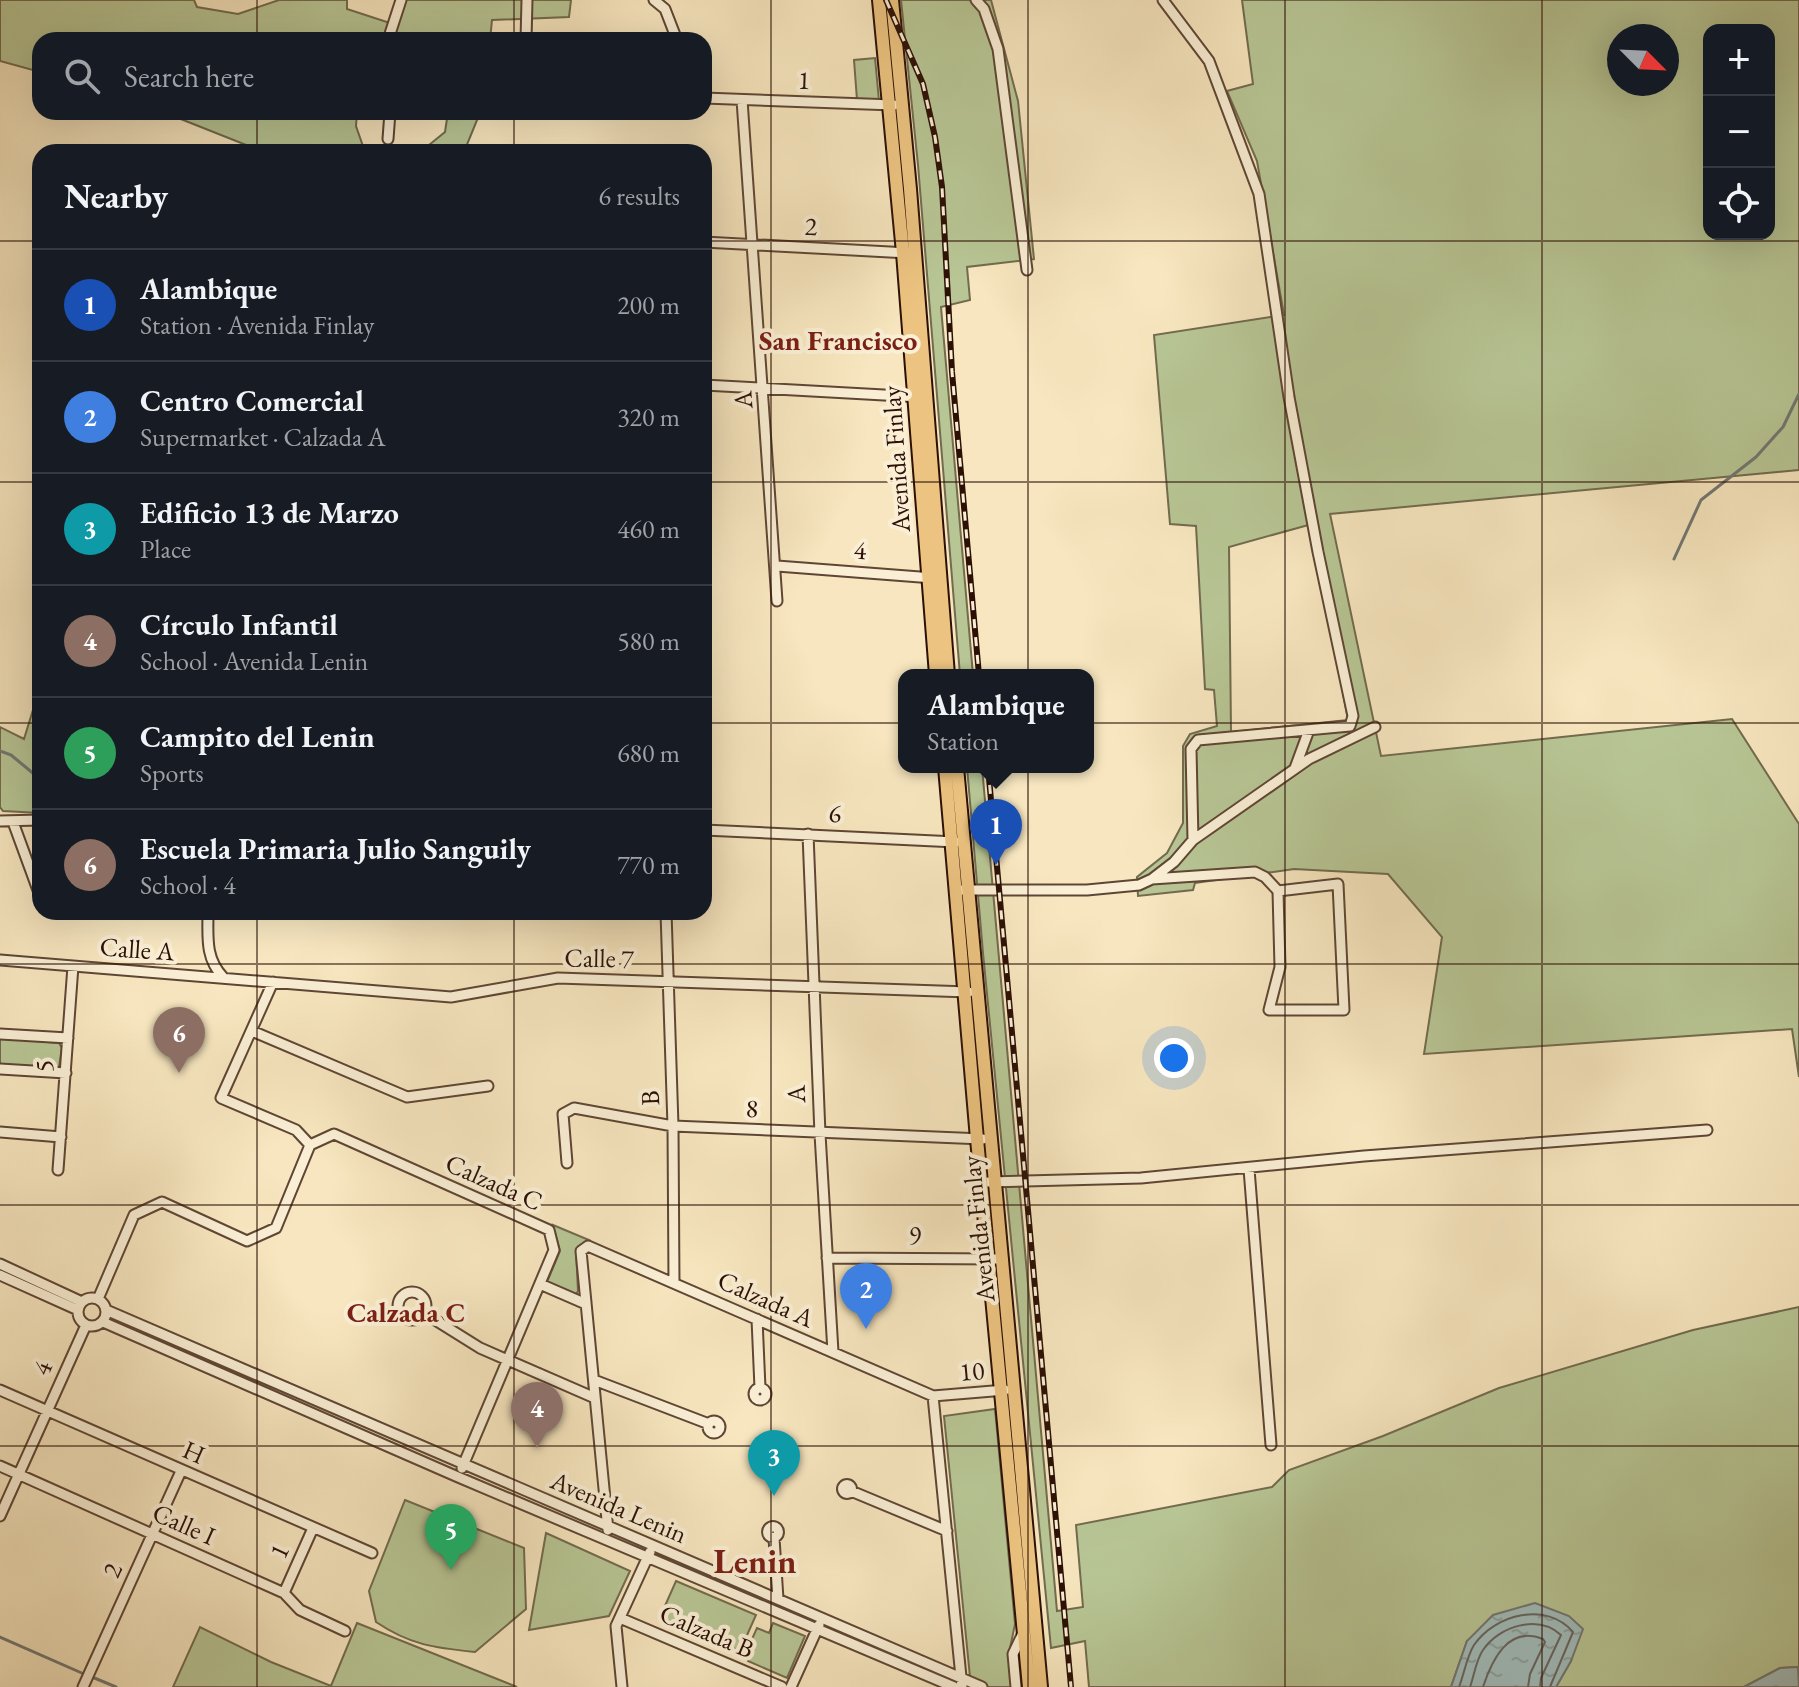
<!DOCTYPE html>
<meta charset="utf-8">
<style>
body{margin:0;font-family:"EB Garamond",serif;background:#242831;color:#f1f3f6}
.controls{position:absolute;right:24px;top:24px;display:grid;overflow:hidden;border-radius:16px;box-shadow:0 8px 32px #0002}
.controls button{width:72px;height:72px;display:grid;place-items:center;padding:0;border:0;border-bottom:2px solid #363941;background:#171b24;color:#f1f3f6;font:40px sans-serif}
.compass{position:absolute;left:1607px;top:24px;width:72px;height:72px;border-radius:50%;background:#171b24;box-shadow:0 8px 32px #0002;rotate:114deg}
.you{position:absolute;left:1174px;top:1058px;width:28px;height:28px;margin:-20px;border:6px solid #fff;border-radius:50%;background:#1a73e8;box-shadow:0 0 0 12px #1a73e833}
.badge{display:grid;place-items:center;width:52px;height:52px;border-radius:50%;background:#0f766e;color:#fff;font-size:26px;font-weight:700}
.pin{position:absolute;translate:-50% -66px;filter:drop-shadow(0 2px 4px #0008)}
.pin::after{content:'';position:absolute;top:42px;width:28px;height:24px;background:inherit;clip-path:polygon(0 0,100% 0,50% 100%)}
.popup{position:absolute;left:898px;top:669px;width:196px;height:104px;box-sizing:border-box;display:grid;place-content:center;border-radius:16px;background:#171b24;filter:drop-shadow(0 2px 6px #0005);font-size:26px;white-space:nowrap;color:#9ea1a6}
.popup b{font-size:30px;color:#f1f3f6}
.popup::after{content:'';position:absolute;left:50%;top:100%;margin-left:-16px;border:16px solid transparent;border-top-color:#171b24}
.list{margin:0;padding:0;list-style:none}
h2{display:flex;justify-content:space-between;align-items:center;height:104px;margin:0;padding:0 32px;font-size:34px}
h2 small{font-size:26px;font-weight:400;color:#9ea1a6}
.list li{display:grid;grid-template-columns:52px 1fr auto;gap:24px;align-items:center;box-sizing:border-box;height:112px;padding:0 32px;border-top:2px solid #363941}
.list b{display:block;font-size:30px;white-space:nowrap}
.list p{margin:0;font-size:26px;white-space:nowrap;color:#9ea1a6}
.list em{font-size:26px;font-style:normal;color:#9ea1a6}
.icon{flex:none;width:44px;height:44px;fill:none;stroke:currentColor;stroke-width:2;stroke-linecap:round;stroke-linejoin:round}
.map{position:relative;flex:none;width:1799px;height:1687px;overflow:hidden}
.search{position:absolute;background:#171b24;box-shadow:0 8px 32px #0002;left:32px;top:32px;width:680px;height:88px;display:flex;align-items:center;gap:20px;box-sizing:border-box;padding:0 28px;border-radius:24px;color:#9ea1a6;font-size:30px}
.panel{position:absolute;background:#171b24;box-shadow:0 8px 32px #0002;left:32px;top:144px;width:680px;height:776px;border-radius:24px}
.map>svg:first-child{display:block}
</style>
<div class="map">
<svg width="1799" height="1687" viewBox="0 0 1799 1687">
<defs>
<pattern id="water-ripples" width="26" height="14" patternUnits="userSpaceOnUse" patternTransform="scale(2)"><rect width="26" height="14" fill="#a1bdbc"/><path d="M2 4q2-2 4 0t4 0M15 11q2-2 4 0t4 0" fill="none" stroke="#8ba1a0"/></pattern>
</defs>
<rect width="100%" height="100%" fill="#f7e6bf"/>
<filter id="stains"><feTurbulence type="fractalNoise" baseFrequency=".0025" numOctaves="4"/><feColorMatrix values="0 0 0 0 .2 0 0 0 0 .09 0 0 0 0 .02 0 0 0 .5 -.17"/></filter>
<radialGradient id="worn" r=".72"><stop offset=".6" stop-color="#630" stop-opacity="0"/><stop offset="1" stop-color="#630" stop-opacity=".3"/></radialGradient>
<path fill="#b8c695" stroke="#726b4e" stroke-width="2" fill-rule="evenodd" d="M0,0H194L197,7L238,14L279,0H347V9L396,25L405,0H571L569,17L492,20L490,40H40V72L0,61Z
M901,0H991L1018,101L1034,259L967,267L970,300L941,307L973,675H960L918,165Z
M1242,0H1799V470L1330,514L1381,756L1732,719L1799,824V1077L1792,1029L1424,1054L1442,937L1388,874L1294,869L1195,883L1193,890L1138,896L1137,877L1167,853L1183,823V746L1190,734L1217,726L1214,690L1205,689L1196,526L1170,524L1154,335L1284,315L1257,161L1227,91L1253,84ZM1709,30H1769V234H1709ZM1619,36H1667V84H1619ZM1312,524L1348,720L1231,732L1229,547Z
M875,58L879,101L857,100L854,60Z
M163,112H357L356,126L365,152H264Z
M448,112H484L477,120L464,152H428L429,145L445,132Z
M40,687V813L3,811L0,807V727L24,739Z
M967,767H982L1057,1611L1083,1607L1076,1525L1272,1487L1289,1470L1383,1436L1499,1388L1693,1330L1799,1307V1687L1797,1667L1780,1668L1744,1687H1556L1571,1661L1467,1641L1451,1687H1089L1085,1641L1051,1648L983,953Z
M0,1038L59,1043L62,1048L59,1067L0,1066Z
M553,1225L589,1240L576,1250L578,1291L576,1294L547,1282L560,1251Z
M995,1409L1015,1624L1009,1653L1011,1687H971L944,1416Z
M405,1500L524,1548L526,1609L475,1652C435,1648 410,1645 376,1622L369,1591Z
M546,1533L630,1571L609,1616L529,1630Z
M676,1581L756,1615L740,1651L660,1617Z
M357,1623L517,1687H173L200,1627L271,1662L331,1686Z
M773,1623L805,1636L787,1678L748,1661L746,1652L757,1628L769,1633Z"/>
<path fill="url(#water-ripples)" stroke="#727873" stroke-width="2" d="M1535,1603L1569,1616L1583,1629L1571,1661L1556,1687H1451L1467,1641L1493,1615Z
M1798,1667L1799,1687H1744L1780,1668Z"/>
<g fill="none" stroke-linecap="round" stroke-linejoin="round">
<path stroke="#666661" stroke-width="2" d="M1459,1687C1464,1674 1467,1656 1474,1645C1495,1614 1547,1601 1573,1632L1550,1687
M1470,1687C1474,1676 1476,1660 1483,1650C1499,1626 1538,1614 1561,1635L1541,1678L1540,1687
M1483,1687C1492,1660 1508,1625 1543,1639L1545,1642L1530,1674L1528,1687"/>
<path stroke="#727873" stroke-width="3" d="M1674,559L1701,500L1756,457L1783,427L1799,394
M0,751L11,755L40,779
M0,1637L84,1674
M92,1677L116,1687"/>
<defs>
<path id="minor" d="M654,0L665,9L677,40
M976,0L984,9L998,49L1027,270
M1163,0L1209,61L1259,194L1289,397L1318,552L1353,716L1350,726L1198,740L1191,749L1193,840
M388,40L401,0
M526,40L527,0
M704,98L894,105
M742,100L777,601
M388,139L390,112
M704,242L908,253
M704,385L920,397
M777,566L933,578
M1295,768L1309,730
M0,821L40,820
M13,822L39,893
M704,830L956,842
M808,834L820,1134L833,1352
M1152,879L1255,872L1265,877L1278,891L1280,967L1269,1010H1344L1338,884L1278,891
M962,890H1087L1139,885L1152,879L1174,862L1193,840L1309,759L1375,727
M208,912C208,937 205,958 223,977
M666,912L673,1126L674,1283
M0,960L451,997L558,978L969,992
M273,982L221,1098L296,1130L310,1145
M252,1031L407,1097L488,1086
M0,1034L68,1038
M0,1069L66,1073
M0,1132L61,1137
M567,1163L563,1114L574,1108L673,1126L983,1139
M1249,1169L1271,1445
M58,1170L73,966
M988,1182L1141,1178L1364,1156L1707,1130
M827,1258L1003,1259
M0,1264L82,1302
M0,1275L78,1310
M540,1284L586,1304
M398 1306a14 14 0 1 1 28 0a14 14 0 1 1-28 0Z
M78 1312a14 14 0 1 1 28 0a14 14 0 1 1-28 0Z
M98,1299L134,1215L162,1202L247,1241L276,1228L310,1145L334,1134L549,1230L554,1250L462,1468
M106,1310L982,1687
M424,1313L480,1348L595,1398
M757,1319L760,1388
M103,1322L458,1477L954,1687
M594,1380L709,1424
M754 1394a6 6 0 1 1 12 0a6 6 0 1 1-12 0Z
M0,1390L372,1553
M933,1396L962,1687
M708 1427a6 6 0 1 1 12 0a6 6 0 1 1-12 0Z
M0,1466L284,1593L300,1610L345,1631
M842.5 1489a4.5 4.5 0 1 1 9 0a4.5 4.5 0 1 1-9 0Z
M851,1491L947,1531
M0,1516L86,1325
M767.5 1532a5.5 5.5 0 1 1 11 0a5.5 5.5 0 1 1-11 0Z
M608,1530L581,1251L588,1246L933,1396L1005,1390
M774,1538L778,1599
M284,1593L313,1528
M620,1618L782,1687
M83,1687L181,1471
M622,1687L616,1626L650,1552
M791,1687L819,1625
M1016,1687L1013,1654L1023,1633"/>
<path id="highway" d="M879,0L903,253L936,675
M892,0L910,189L948,675
M945,767L977,1139L1029,1687
M957,767L1041,1687"/>
</defs>
<use href="#minor" stroke="#5f4634" stroke-width="13"/>
<use href="#highway" stroke="#2c1006" stroke-width="16"/>
<use href="#minor" stroke="#faefd5" stroke-width="9"/>
<use href="#highway" stroke="#ecc380" stroke-width="12"/>
<defs>
<path id="rail" d="M886,0L923,84L935,137L942,187L952,372L979,675
M988,767L1071,1687"/>
</defs>
<use href="#rail" stroke="#2c1006" stroke-width="6"/>
<use href="#rail" stroke="#faefd5" stroke-width="3" stroke-dasharray="9" stroke-linecap="butt"/>
</g>
<path fill="none" stroke="#2c1006" stroke-width="2" stroke-opacity="0.55" d="M257,0V40M514,0V40M771,0V1687M1028,0V1687M1285,0V1687M1542,0V1687M257,112V152M514,112V152M0,241H40M704,241H1799M0,482H40M704,482H1799M0,723H40M704,723H1799M257,912V1687M514,912V1687M0,964H1799M0,1205H1799M0,1446H1799"/>
<g text-anchor="middle" dominant-baseline="central" stroke-width="8" stroke-linejoin="round" paint-order="stroke">
<g font-size="26" fill="#2c1006" stroke="#faefd5">
<text transform="translate(804 80) rotate(2)">1</text>
<text transform="translate(811 226) rotate(3)">2</text>
<text transform="translate(743 400) rotate(-94)">A</text>
<text transform="translate(896 459) rotate(-94)">Avenida Finlay</text>
<text transform="translate(860 550) rotate(4)">4</text>
<text transform="translate(835 813) rotate(3)">6</text>
<text transform="translate(137 949) rotate(4)">Calle A</text>
<text transform="translate(599 958) rotate(1)">Calle 7</text>
<text transform="translate(44 1066) rotate(-86)">5</text>
<text transform="translate(796 1094) rotate(-92)">A</text>
<text transform="translate(650 1098) rotate(-92)">B</text>
<text transform="translate(752 1108) rotate(3)">8</text>
<text transform="translate(494 1182) rotate(24)">Calzada C</text>
<text transform="translate(978 1229) rotate(-96)">Avenida Finlay</text>
<text x="915" y="1236">9</text>
<text transform="translate(766 1299) rotate(24)">Calzada A</text>
<text transform="translate(42 1368) rotate(-66)">4</text>
<text transform="translate(972 1371) rotate(-5)">10</text>
<text transform="translate(194 1452) rotate(24)">H</text>
<text transform="translate(619 1507) rotate(23)">Avenida Lenin</text>
<text transform="translate(184 1524) rotate(24)">Calle I</text>
<text transform="translate(279 1551) rotate(-65)">1</text>
<text transform="translate(112 1570) rotate(-65)">2</text>
<text transform="translate(707 1631) rotate(23)">Calzada B</text>
</g>
<g font-size="28" font-weight="bold" fill="#7a1f14" stroke="#faefd5">
<text x="838" y="340">San Francisco</text>
<text x="406" y="1312">Calzada C</text>
</g>
<g font-size="34" font-weight="bold" fill="#7a1f14" stroke="#faefd5">
<text x="755" y="1561">Lenin</text>
</g>
</g>
<rect width="100%" height="100%" filter="url(#stains)"/>
<rect width="100%" height="100%" fill="url(#worn)"/>
</svg>
<div class="controls">
<button>+</button>
<button>−</button>
<button><svg class="icon" aria-label="locate" viewBox="0 0 24 24"><circle cx="12" cy="12" r="6"/><path d="M12 2v4M12 18v4M2 12h4M18 12h4"/></svg></button>
</div>
<svg class="compass" viewBox="-18 -18 36 36"><path d="M0-13l5 13h-10z" fill="#e53935"/><path d="M0 13l5-13h-10z" fill="#9ea1a6"/></svg>
<div class="you"></div>
<div class="pin badge" style="left:996px;top:865px;background:#1a4fb4">1</div>
<div class="popup"><b>Alambique</b>Station</div>
<div class="pin badge" style="left:866px;top:1329px;background:#3f7fe0">2</div>
<div class="pin badge" style="left:774px;top:1496px;background:#0f9aa8">3</div>
<div class="pin badge" style="left:537px;top:1448px;background:#8d6e63">4</div>
<div class="pin badge" style="left:451px;top:1570px;background:#2e9e5b">5</div>
<div class="pin badge" style="left:179px;top:1073px;background:#8d6e63">6</div>
<div class="search"><svg class="icon" aria-label="search" viewBox="0 0 24 24"><circle cx="10" cy="10" r="6"/><path d="M15 15l6 6"/></svg>Search here</div>
<section class="panel">
<h2>Nearby<small>6 results</small></h2>
<ul class="list">
<li><span class="badge" style="background:#1a4fb4">1</span><div><b>Alambique</b><p>Station · Avenida Finlay</p></div><em>200 m</em></li>
<li><span class="badge" style="background:#3f7fe0">2</span><div><b>Centro Comercial</b><p>Supermarket · Calzada A</p></div><em>320 m</em></li>
<li><span class="badge" style="background:#0f9aa8">3</span><div><b>Edificio 13 de Marzo</b><p>Place</p></div><em>460 m</em></li>
<li><span class="badge" style="background:#8d6e63">4</span><div><b>Círculo Infantil</b><p>School · Avenida Lenin</p></div><em>580 m</em></li>
<li><span class="badge" style="background:#2e9e5b">5</span><div><b>Campito del Lenin</b><p>Sports</p></div><em>680 m</em></li>
<li><span class="badge" style="background:#8d6e63">6</span><div><b>Escuela Primaria Julio Sanguily</b><p>School · 4</p></div><em>770 m</em></li>
</ul>
</section>
</div>
